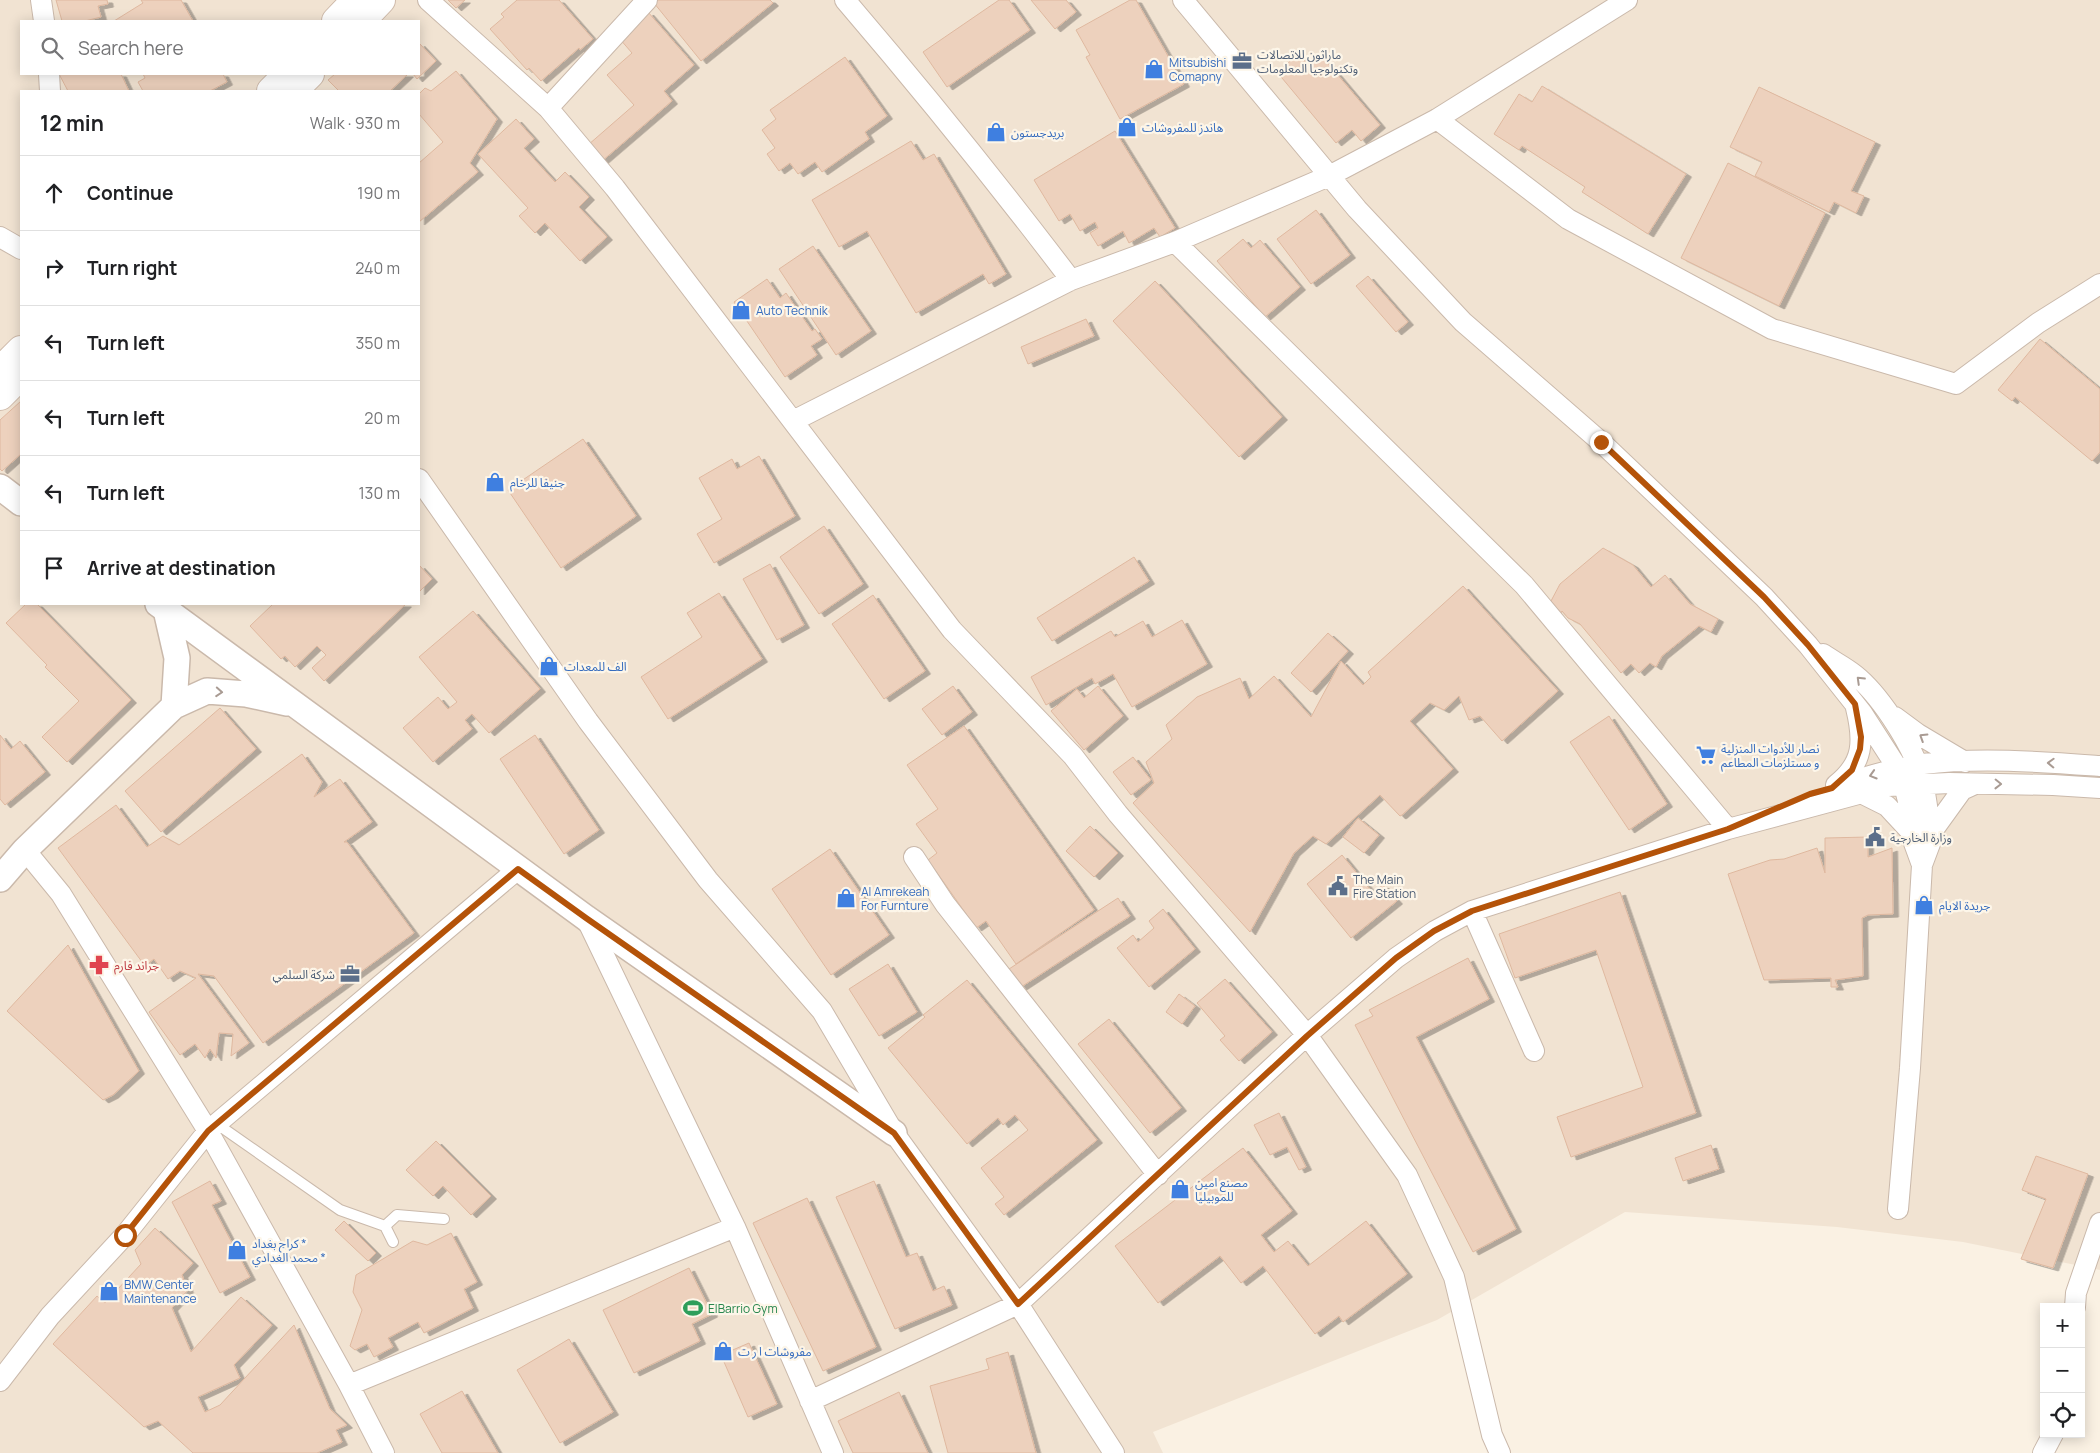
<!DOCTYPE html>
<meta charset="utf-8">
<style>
body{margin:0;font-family:Manrope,"Noto Sans Arabic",sans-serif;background:#f2f2f2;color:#202124}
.controls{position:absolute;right:15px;bottom:15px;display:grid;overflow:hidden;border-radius:0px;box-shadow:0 2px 12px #0003}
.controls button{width:45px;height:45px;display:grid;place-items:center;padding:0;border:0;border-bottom:1px solid #e0e0e0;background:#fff;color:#202124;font:25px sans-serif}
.stop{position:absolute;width:15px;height:15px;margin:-11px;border:4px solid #b45309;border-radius:50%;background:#fff}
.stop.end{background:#b45309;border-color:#fff;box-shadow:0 1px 5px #0008}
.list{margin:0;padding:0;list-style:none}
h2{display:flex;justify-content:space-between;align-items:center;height:65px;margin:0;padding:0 20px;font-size:21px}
h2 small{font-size:16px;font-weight:400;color:#757577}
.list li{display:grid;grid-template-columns:32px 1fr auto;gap:15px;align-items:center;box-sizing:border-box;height:75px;padding:0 20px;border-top:1px solid #e0e0e0}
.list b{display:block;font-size:19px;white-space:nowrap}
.list em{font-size:16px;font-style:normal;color:#757577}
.icon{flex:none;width:28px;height:28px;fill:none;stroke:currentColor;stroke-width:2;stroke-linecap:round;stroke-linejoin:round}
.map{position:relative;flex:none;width:2100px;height:1453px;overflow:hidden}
.search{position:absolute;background:#fff;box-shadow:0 2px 12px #0003;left:20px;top:20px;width:400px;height:55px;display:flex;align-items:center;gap:12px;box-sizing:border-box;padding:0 18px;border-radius:0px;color:#757577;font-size:19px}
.panel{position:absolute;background:#fff;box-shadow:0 2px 12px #0003;left:20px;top:90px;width:400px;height:515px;border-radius:0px}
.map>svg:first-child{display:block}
</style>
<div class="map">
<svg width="2100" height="1453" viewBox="0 0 2100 1453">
<defs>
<filter id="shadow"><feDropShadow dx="5.5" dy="3" stdDeviation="0" flood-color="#0004"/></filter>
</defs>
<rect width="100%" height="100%" fill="#faf1e3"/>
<path fill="#f1e3d2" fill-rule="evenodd" d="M0,0H2100V1270L1963,1242L1837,1227L1625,1212L1437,1320L1153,1432L1163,1453H0ZM21,21H419V74H21ZM21,91H419V604H21Z"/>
<path fill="#edd1bd" stroke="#dfb89f" filter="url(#shadow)" d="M56,0H107L108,4L98,6L101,17L85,21H62Z
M141,0H181L193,21H114L143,3Z
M448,0H465L456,8Z
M517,0H559L593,39L580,50L579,48L541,81L529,68L527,70L490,29L504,17L501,14Z
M658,0H770L773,3L701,61L654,3Z
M999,0H1009L1030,30L947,87L923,52Z
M1031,0H1066L1076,12L1055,29Z
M1130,0H1136L1184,84L1120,119L1086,57L1090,55L1076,30Z
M648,12L694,65L664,91L672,101L602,161L588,145L634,105L607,75L632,53L619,38Z
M419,43L436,61L417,79L413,74H419Z
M1299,54L1309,66L1321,55L1380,125L1361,141L1352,130L1336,143L1277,72Z
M845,57L887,116L865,132L869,139L822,172L815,162L798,174L790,163L779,171L767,154L775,148L762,130L776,119L770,110Z
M456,71L497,119L470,163L478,172L419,222V163L443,142L419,114V94L425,88L431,91Z
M59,74H121L129,91H68Z
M143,74H223L227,82L210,91H143L138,82L145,78Z
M335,74H408L390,91H339L328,80Z
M1542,86L1686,174L1648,234L1582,192L1585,187L1522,146L1519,150L1494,134L1519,94L1532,102Z
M1759,87L1875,142L1851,191L1864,196L1856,213L1834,202L1829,212L1755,176L1762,162L1730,147Z
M516,119L534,139L524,148L555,182L565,172L589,197L579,207L607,237L580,261L545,223L535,233L519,216L528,208L478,154Z
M1115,131L1175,228L1160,237L1154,228L1129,243L1123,231L1098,246L1090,233L1098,228L1095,222L1080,231L1070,214L1059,221L1034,180Z
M911,141L923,160L934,154L1006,274L989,284L983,274L916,313L867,231L839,247L812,200Z
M1728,163L1825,213L1779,306L1681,258Z
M1316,210L1350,255L1311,284L1277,239Z
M1243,239L1251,248L1260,240L1300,287L1265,317L1217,261Z
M813,246L871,331L836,355L779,269Z
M1368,276L1408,322L1396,332L1356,286Z
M767,279L780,298L786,293L812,331L815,329L822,339L811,346L817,355L785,377L734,302Z
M1155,281L1282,417L1239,457L1113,321Z
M1086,319L1094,336L1028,364L1021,347Z
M2040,339L2100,389V452L2092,461L2015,397L2012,401L1998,390Z
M21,401V454L2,471L0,469V420Z
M583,439L636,516L561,568L508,490Z
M759,456L795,516L714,563L697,534L722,519L699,478L732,459L737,469Z
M824,526L863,584L819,614L780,557Z
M1603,548L1633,565L1651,587L1665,575L1690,604L1718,619L1711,632L1699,626L1662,656L1656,667L1650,663L1639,673L1631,664L1621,673L1580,624L1568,618L1562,611L1561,613L1551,601L1560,584Z
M1134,557L1149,581L1052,641L1037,618Z
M770,564L804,625L777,640L743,579Z
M419,565L432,579L419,592Z
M1463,586L1558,691L1502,741L1480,716L1469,720L1459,696L1444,710L1430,703L1410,721L1453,769L1402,815L1400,816L1380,795L1326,844L1313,836L1294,853L1250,932L1133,803L1154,783L1146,762L1172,739L1166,725L1197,697L1240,678L1249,699L1274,676L1311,717L1341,661L1363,685L1371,677L1368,672Z
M719,593L762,659L668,719L641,677L702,637L687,613Z
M873,595L925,671L884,699L832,624Z
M26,604H37L131,700L67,762L42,737L79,701L45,667L47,665L6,623Z
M273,604H406L324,681L312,668L326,655L317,646L295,667L285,656L281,659L250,626Z
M473,611L540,689L489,733L472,714L465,720L472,729L433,762L403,728L438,697L448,709L457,702L419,657Z
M1182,620L1207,664L1132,707L1113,674L1095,684L1092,678L1046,705L1031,677L1111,631L1115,637L1143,621L1152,637Z
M1328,633L1348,651L1311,692L1291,673Z
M953,686L972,712L942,735L922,709Z
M1098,686L1123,716L1084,750L1051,711L1077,689L1084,698Z
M220,708L256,749L161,832L125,791Z
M1609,716L1667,804L1629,830L1570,742Z
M964,726L1094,910L1016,964L986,921L976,928L928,860L937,853L916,824L938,809L907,765Z
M0,735L11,749L20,741L45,772L5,805L0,799Z
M535,735L599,830L564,854L500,759Z
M302,754L322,782L314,797L340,779L372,822L344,842H347L414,933L263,1043L214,976L198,974L249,1043L231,1056L233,1034L219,1033L216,1058L210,1049L205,1058L195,1044L180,1055L149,1012L196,978L180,971L168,979L154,959L145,966L58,848L116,805L147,847L163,836L179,845Z
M1133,757L1151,780L1131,795L1113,772Z
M1358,818L1379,835L1364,853L1343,837Z
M1090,826L1118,853L1094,877L1066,851Z
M1868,837V857L1892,848L1893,914L1868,915L1862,918L1863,976L1835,980L1838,987H1831V978L1764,980L1728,874L1770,860L1784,859L1817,848L1825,873V838Z
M830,849L889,935L831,975L772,889Z
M1342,855L1373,893L1383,885L1397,901L1351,938L1307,884Z
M1620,892L1696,1113L1571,1157L1557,1117L1643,1087L1596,950L1515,978L1499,934Z
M1118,898L1130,916L1021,987L1009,969Z
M1163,909L1195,949L1149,987L1117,948L1133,935L1138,942L1154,928L1149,921Z
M68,945L139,1071L113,1095L103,1100L7,1011Z
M1468,958L1489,999L1416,1037L1516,1229L1473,1252L1355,1025L1373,1016L1369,1010Z
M888,964L917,1012L879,1036L849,989Z
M1225,979L1272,1032L1239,1061L1220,1040L1225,1036L1197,1003Z
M967,980L1097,1140L1004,1215L995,1204L1004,1197L981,1168L1028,1130L1015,1115L1003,1125L998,1118L967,1144L888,1048L925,1017L923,1015Z
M1179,994L1195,1006L1182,1024L1166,1012Z
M1109,1019L1181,1108L1150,1133L1078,1044Z
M1279,1113L1306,1167L1299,1170L1287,1147L1270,1155L1254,1125Z
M436,1141L491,1196L471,1215L443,1186L433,1196L406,1170Z
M1711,1145L1719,1169L1683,1181L1675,1158Z
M1243,1148L1292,1211L1261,1235L1274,1252L1288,1241L1308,1266L1366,1221L1407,1274L1343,1322L1339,1316L1315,1334L1263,1266L1241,1283L1220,1256L1158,1303L1115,1246Z
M2036,1156L2088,1174L2053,1268L2021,1259L2046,1199L2022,1190Z
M210,1181L221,1201L212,1205L250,1277L220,1293L172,1202Z
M874,1181L906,1257L917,1253L933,1291L944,1286L952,1305L895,1329L836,1197Z
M807,1198L876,1347L823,1371L753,1223Z
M344,1221L376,1253L368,1261L335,1230Z
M155,1228L193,1263L182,1275L188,1290L172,1308L191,1352L241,1297L272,1325L234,1365L240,1378L198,1397L205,1412L220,1405L294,1325L330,1409L347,1425L336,1430L342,1442L317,1453H193L158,1421L144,1427L53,1344L97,1296L105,1303L141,1264L135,1250Z
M451,1233L477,1282L464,1289L473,1308L424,1333L418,1322L388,1338L393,1347L374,1357L367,1344L355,1350L350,1346L362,1310L353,1292L356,1275L413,1241L427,1245Z
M689,1268L712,1314L692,1324L700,1341L634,1373L603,1310Z
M569,1339L613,1412L560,1443L517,1370Z
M749,1343L777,1404L748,1417L721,1355Z
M1008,1352L1036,1453H948L930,1386L989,1369L986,1359Z
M462,1391L498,1453H442L420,1414Z
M899,1392L928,1453H853L838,1421Z"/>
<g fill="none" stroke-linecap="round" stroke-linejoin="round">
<defs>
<path id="service" d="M217,1124L340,1210L385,1226L393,1242
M385,1226L397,1215L444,1219"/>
<path id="minor" d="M41,0L44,21
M428,0L548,108L615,188L952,630L1073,756L1118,814L1307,1035L1407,1175L1454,1277L1492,1435L1500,1453
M845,0C923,91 998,184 1071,280
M1183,0L1357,209L1463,322L1601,442L1764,597L1808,645L1862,713L1898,769L1904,785L1911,813L1914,843L1922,865
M49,74L50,91
M548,108L647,0
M1437,119L1568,219L1772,329L1956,384L2038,323L2100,284
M0,237L21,249
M1175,242L1524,585L1728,829
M793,421L1071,280L1175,242L1329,176L1437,119L1627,0
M419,479L588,721L708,880L822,1011L894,1133L1018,1304L1114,1453
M1823,654C1833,661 1845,667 1855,675C1879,694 1907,738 1918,766C1926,786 1927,811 1931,833V841L1922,865L1910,1068L1898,1209
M1895,717L1918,734L1965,762
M1836,785C1864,763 1864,741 1856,708
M1841,785C1868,776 1895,768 1923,764C1979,757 2044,762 2100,766
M1861,793L1887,806L1913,834
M1931,833L1962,790L1975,784
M25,850L61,894L208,1131L349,1385L384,1453
M914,857L945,904L1158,1175
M1472,911L1534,1051
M586,918L735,1227L833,1453
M2075,1307L2076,1293L2100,1223
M0,1381L50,1316L125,1235L208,1131L518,869
M349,1385L735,1227
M810,1401L1018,1304L1307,1035L1396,958L1435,931L1472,911L1728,829L1888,786L1949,783L2053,785L2100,788
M2043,1453L2053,1434"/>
<path id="tertiary" d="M0,487L21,503
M158,604L586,918L894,1133
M166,610L177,658L174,706
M0,879L25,850L174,706L207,691L246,694L287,703"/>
<path id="secondary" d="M336,21L356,0
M361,21L381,0
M271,91L288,74
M293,91L310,74
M0,371L21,350
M0,396L21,375"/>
</defs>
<use href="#service" stroke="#cab9ab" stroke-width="12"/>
<use href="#minor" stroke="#cab9ab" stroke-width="22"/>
<use href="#tertiary" stroke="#cab9ab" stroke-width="28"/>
<use href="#secondary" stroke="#cfbbab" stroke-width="30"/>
<use href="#service" stroke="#fff" stroke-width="10"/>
<use href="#minor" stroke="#fff" stroke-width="20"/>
<use href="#tertiary" stroke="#fff" stroke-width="25"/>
<use href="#secondary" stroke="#fff" stroke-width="28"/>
</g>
<defs><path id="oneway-chevron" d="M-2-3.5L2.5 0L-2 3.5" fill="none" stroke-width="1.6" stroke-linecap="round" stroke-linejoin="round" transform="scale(1.25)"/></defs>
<g stroke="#a99b93">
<use href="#oneway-chevron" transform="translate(1860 680) rotate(-136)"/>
<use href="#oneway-chevron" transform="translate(219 692) rotate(4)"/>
<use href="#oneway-chevron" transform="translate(1923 737) rotate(-148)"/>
<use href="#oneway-chevron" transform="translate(2051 763) rotate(-178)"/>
<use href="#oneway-chevron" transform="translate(1873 775) rotate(163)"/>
<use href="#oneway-chevron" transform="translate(1998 784) rotate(1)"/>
</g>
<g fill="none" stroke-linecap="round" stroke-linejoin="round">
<path stroke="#b45309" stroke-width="6" d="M125,1235L208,1131L518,869L586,918L894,1133L1018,1304L1307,1036L1396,958L1434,931L1472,911L1728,829L1810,794L1832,788L1852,770L1860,749L1861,737L1855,704L1808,645L1764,597L1601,442"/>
</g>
<defs>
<symbol id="office-bare" viewBox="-9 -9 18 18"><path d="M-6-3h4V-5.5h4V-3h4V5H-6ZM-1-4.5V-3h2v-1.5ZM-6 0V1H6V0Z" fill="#5c6f8a" stroke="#fdf6e9" stroke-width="2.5" paint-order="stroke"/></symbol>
<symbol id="shop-bare" viewBox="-9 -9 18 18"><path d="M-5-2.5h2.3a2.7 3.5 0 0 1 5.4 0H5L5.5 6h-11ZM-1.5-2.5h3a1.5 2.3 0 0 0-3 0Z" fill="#3f7fe0" stroke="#fdf6e9" stroke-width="2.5" paint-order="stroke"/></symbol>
<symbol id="supermarket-bare" viewBox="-9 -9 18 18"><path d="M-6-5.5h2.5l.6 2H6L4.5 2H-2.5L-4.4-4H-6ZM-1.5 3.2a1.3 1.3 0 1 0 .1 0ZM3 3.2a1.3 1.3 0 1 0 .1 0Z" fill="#3f7fe0" stroke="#fdf6e9" stroke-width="2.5" paint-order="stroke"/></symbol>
<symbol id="civic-bare" viewBox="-9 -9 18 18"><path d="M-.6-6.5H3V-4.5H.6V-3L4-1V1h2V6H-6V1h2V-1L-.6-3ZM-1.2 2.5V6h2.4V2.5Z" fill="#5c6f8a" stroke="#fdf6e9" stroke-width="2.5" paint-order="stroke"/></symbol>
<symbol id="pharmacy-bare" viewBox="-9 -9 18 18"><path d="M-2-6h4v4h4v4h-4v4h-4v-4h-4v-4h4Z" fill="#e0444e" stroke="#fdf6e9" stroke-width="2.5" paint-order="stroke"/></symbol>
<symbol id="stadium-bare" viewBox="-9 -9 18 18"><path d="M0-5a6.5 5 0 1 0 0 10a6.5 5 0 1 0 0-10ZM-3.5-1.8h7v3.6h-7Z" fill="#2e9e5b" stroke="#fdf6e9" stroke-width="2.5" paint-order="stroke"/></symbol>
</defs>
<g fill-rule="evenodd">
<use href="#office-bare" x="1228" y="47" width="28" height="28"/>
<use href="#shop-bare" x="1140" y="55" width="28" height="28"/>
<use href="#shop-bare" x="1113" y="113" width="28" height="28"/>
<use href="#shop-bare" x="982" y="118" width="28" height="28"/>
<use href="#shop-bare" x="727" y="296" width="28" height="28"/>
<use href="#shop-bare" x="481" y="468" width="28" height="28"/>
<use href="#shop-bare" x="535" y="652" width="28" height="28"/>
<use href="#supermarket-bare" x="1692" y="741" width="28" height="28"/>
<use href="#civic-bare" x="1861" y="823" width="28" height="28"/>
<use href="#civic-bare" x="1324" y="872" width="28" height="28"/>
<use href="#shop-bare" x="832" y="884" width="28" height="28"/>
<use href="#shop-bare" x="1910" y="891" width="28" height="28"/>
<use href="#pharmacy-bare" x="85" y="951" width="28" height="28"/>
<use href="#office-bare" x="336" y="960" width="28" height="28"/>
<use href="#shop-bare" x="1166" y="1175" width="28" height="28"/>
<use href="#shop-bare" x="223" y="1236" width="28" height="28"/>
<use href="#shop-bare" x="95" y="1277" width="28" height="28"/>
<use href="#stadium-bare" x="679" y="1294" width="28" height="28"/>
<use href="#shop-bare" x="709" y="1337" width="28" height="28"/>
</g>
<g text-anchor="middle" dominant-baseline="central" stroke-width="4.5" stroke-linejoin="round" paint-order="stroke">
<g font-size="12" fill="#4e5e75" stroke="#fdf6e9" text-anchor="start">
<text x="1257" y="54">ماراثون للاتصالات<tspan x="1257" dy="14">وتكنولوجيا المعلومات</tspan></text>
<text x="1890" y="837">وزارة الخارجية</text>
<text x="1353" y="879">The Main<tspan x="1353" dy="14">Fire Station</tspan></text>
<text x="335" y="974" text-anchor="end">شركة السلمي</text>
</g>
<g font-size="12" fill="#366cbe" stroke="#fdf6e9" text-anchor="start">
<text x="1169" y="62">Mitsubishi<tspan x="1169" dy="14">Comapny</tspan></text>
<text x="1142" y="127">هاندز للمفروشات</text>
<text x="1011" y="132">بريدجستون</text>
<text x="756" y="310">Auto Technik</text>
<text x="510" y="482">جنيفا للرخام</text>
<text x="564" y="666">الف للمعدات</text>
<text x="1721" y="748">نصار للأدوات المنزلية<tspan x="1721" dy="14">و مستلزمات المطاعم</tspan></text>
<text x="861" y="891">Al Amrekeah<tspan x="861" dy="14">For Furnture</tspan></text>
<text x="1939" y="905">جريدة الايام</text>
<text x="1195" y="1182">مصنع امين<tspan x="1195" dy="14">للموبيليا</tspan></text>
<text x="252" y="1243">كراج بغداد *<tspan x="252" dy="14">محمد الغدادي *</tspan></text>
<text x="124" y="1284">BMW Center<tspan x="124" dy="14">Maintenance</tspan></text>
<text x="738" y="1351">مفروشات ا ر ت</text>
</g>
<g font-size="12" fill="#be3a42" stroke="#fdf6e9" text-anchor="start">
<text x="114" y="965">جراند فارم</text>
</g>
<g font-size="12" fill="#27864d" stroke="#fdf6e9" text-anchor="start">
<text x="708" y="1308">ElBarrio Gym</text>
</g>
</g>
</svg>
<div class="controls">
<button>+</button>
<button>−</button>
<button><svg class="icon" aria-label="locate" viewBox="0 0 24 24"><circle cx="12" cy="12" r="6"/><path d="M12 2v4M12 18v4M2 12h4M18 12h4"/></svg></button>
</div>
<div class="stop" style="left:125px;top:1235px"></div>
<div class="stop end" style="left:1601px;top:442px"></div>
<div class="search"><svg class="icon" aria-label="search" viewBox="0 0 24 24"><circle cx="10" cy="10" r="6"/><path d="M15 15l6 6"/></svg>Search here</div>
<section class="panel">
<h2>12 min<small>Walk · 930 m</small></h2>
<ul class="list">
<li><svg class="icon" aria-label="ahead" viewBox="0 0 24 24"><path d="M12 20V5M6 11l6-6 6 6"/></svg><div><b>Continue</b></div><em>190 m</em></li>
<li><svg class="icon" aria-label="right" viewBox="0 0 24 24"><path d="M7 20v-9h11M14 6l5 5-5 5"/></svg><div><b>Turn right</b></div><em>240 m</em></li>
<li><svg class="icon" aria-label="left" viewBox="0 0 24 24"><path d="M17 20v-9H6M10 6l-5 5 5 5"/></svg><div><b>Turn left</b></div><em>350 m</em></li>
<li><svg class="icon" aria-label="left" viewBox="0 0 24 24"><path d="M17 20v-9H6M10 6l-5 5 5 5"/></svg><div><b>Turn left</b></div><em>20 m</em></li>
<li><svg class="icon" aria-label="left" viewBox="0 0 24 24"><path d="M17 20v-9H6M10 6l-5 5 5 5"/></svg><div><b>Turn left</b></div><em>130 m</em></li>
<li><svg class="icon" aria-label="arrive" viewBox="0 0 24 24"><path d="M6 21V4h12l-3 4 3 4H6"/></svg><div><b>Arrive at destination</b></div></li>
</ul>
</section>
</div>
